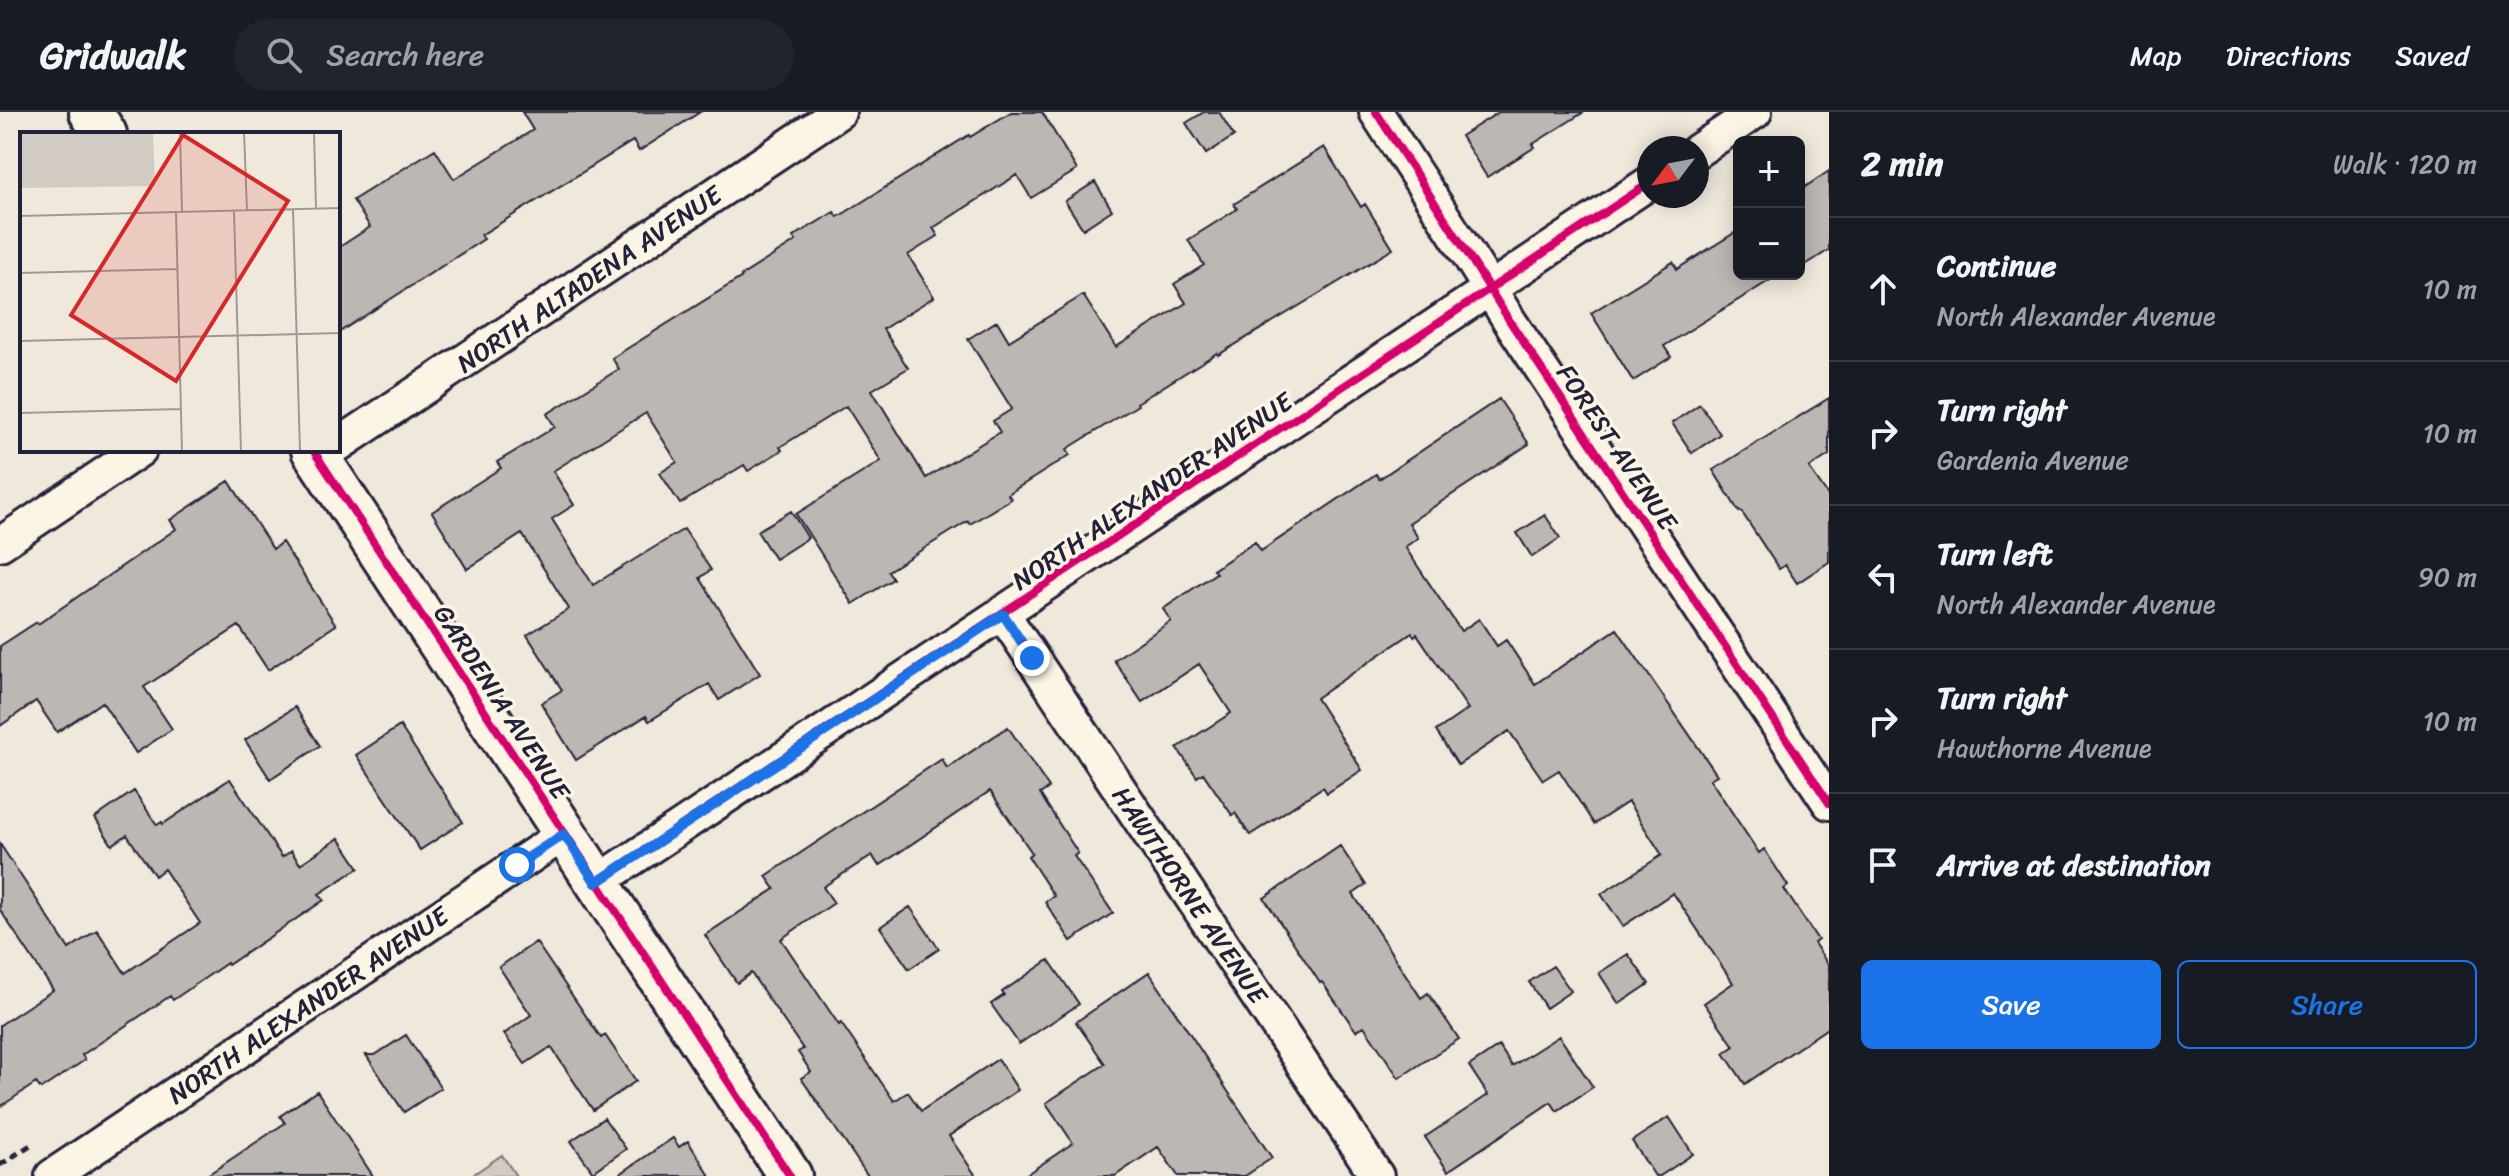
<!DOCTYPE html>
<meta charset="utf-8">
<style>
body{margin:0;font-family:Sriracha,sans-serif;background:#20242c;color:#f1f3f6}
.controls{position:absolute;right:24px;top:24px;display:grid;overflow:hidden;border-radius:12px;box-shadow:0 4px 20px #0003}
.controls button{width:72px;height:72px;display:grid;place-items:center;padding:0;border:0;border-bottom:2px solid #363941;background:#171b24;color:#f1f3f6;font:40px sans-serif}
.compass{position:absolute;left:1637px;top:24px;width:72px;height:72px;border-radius:50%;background:#171b24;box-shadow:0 4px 20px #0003;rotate:238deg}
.stop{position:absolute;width:24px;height:24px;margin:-18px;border:6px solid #1a73e8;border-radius:50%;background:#fff}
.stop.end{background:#1a73e8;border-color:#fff;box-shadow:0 2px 8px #0008}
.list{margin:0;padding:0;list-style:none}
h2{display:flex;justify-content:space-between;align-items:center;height:104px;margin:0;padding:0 32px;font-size:34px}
h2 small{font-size:26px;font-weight:400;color:#9ea1a6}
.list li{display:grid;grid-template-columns:52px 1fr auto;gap:24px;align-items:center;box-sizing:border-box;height:144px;padding:0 32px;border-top:2px solid #363941}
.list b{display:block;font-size:30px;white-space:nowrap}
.list p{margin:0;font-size:26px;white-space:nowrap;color:#9ea1a6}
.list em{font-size:26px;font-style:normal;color:#9ea1a6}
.actions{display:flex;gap:16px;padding:24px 32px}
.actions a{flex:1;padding:18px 0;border:2px solid #1a73e8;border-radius:12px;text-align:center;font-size:28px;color:#1a73e8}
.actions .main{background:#1a73e8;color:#fff}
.icon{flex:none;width:44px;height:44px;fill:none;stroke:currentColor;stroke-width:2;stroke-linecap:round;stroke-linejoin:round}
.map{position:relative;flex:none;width:1829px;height:1064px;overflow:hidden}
header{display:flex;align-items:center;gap:48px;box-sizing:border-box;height:112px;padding:0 40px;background:#171b24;border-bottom:2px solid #363941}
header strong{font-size:38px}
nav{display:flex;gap:44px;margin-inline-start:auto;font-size:28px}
.search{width:560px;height:72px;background:#20242c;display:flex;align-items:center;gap:20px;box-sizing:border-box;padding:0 28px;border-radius:44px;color:#9ea1a6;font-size:30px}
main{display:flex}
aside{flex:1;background:#171b24}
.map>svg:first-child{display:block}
</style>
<header>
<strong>Gridwalk</strong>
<div class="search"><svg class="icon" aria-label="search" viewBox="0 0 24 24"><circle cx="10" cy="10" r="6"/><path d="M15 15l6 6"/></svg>Search here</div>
<nav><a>Map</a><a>Directions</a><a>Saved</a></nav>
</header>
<main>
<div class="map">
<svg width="1829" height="1064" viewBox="0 0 1829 1064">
<rect width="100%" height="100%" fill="#efe8db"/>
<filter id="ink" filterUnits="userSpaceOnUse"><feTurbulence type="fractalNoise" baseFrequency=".0125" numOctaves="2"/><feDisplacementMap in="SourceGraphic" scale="16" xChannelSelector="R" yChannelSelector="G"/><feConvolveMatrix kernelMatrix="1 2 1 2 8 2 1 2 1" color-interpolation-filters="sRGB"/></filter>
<g filter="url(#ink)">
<path fill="#d1cbc3" stroke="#7a767f" stroke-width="2" d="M502,1043L516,1064H471Z"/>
<path fill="#bcb7b3" stroke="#22223b" stroke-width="2" d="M522,0H700L639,39L633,29L481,123L484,127L338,221V136L370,115L353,88L435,37L454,67L533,18Z
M1011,0H1042L1077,58L1031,86L1017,63L933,116L938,124L908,143L934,185L883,217L908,256L872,278L926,366L1000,320L993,309L1012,297L968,227L997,209L1009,229L1083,183L1116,235L1186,191L1174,172L1204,153L1188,128L1237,97L1234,92L1324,35L1361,95L1365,92L1393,137L1218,243L1217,241L1137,291L1138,293L1067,337L1070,343L1008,382L1011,387L970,412L968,409L888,459L893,467L853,492L796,402L881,349L846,294L780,335L782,338L748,359L744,353L680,392L660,361L677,350L646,301L553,359L574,393L552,407L593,473L684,417L711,458L700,466L760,562L719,588L709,572L649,609L646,604L576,648L541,591L562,578L527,523L569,497L522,422L467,457L432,400L501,356L497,350L555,315L547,302L619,257L612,246L742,165L741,164L796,129L793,125L834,100L838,105L969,23L970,25Z
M1204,0H1219L1234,24L1206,42L1186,11Z
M1499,0H1584L1533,32L1535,35L1487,65L1461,24Z
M1829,59V138L1799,157V79Z
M1095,70L1112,98L1083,117L1065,89Z
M1739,118V162H1780L1664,234L1671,245L1633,269L1591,201L1673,150L1677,157Z
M1829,286V343L1809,356L1829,385V450L1797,471L1785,453L1779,457L1741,399L1739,400L1713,358Z
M1499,287L1529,332L1409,411L1418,426L1405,435L1461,519L1479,507L1497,534L1506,528L1535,572L1617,517L1717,663L1710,667L1759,741L1764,737L1788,774L1784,777L1818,828L1814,831L1829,854V915L1745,972L1724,941L1734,934L1704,891L1733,871L1673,781L1623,814L1601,782L1662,743L1628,690L1594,712L1559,658L1543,668L1509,619L1458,653L1436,619L1468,597L1417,522L1414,524L1412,521L1316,586L1362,658L1327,681L1323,675L1250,723L1235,701L1232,703L1203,661L1197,665L1177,636L1231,601L1199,552L1142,590L1114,548L1171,509L1163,497L1216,461L1213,458L1255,430L1261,439L1376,362L1379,367Z
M1700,292L1720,322L1692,341L1672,311Z
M229,369L273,437L282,430L336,513L268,558L239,514L144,575L172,617L136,641L102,590L57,620L36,589L0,614V534L37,510L38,512L176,417L170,408Z
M791,399L808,426L775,447L757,419Z
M1545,403L1560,426L1532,445L1517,421Z
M295,595L320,634L270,667L245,628Z
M400,614L463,710L420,738L356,643Z
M1008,615L1049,676L1040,682L1078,741L1074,744L1113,801L1071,829L1045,790L1054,784L1028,744L1032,741L990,679L879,754L872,743L823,775L834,791L781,827L839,913L841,911L894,989L908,980L921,999L998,947L1018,978L949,1024L976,1064H868L801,966L811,960L798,940L803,937L751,861L737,871L705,823L775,777L766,764L942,647L947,656Z
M230,667L282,745L291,739L300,752L339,726L359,756L319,782L324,788L228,853L227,851L173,888L170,884L82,943L85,948L41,977L36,971L0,995V913L53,878L0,798V732L69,837L97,818L125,861L200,811L164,757L155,764L127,723L112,733L95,706L134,679L157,713L162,710L163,712Z
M1340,734L1366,773L1353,782L1421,886L1428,881L1459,927L1399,966L1364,914L1356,919L1322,870L1320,871L1264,786Z
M910,795L939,837L909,857L880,815Z
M536,830L601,926L605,923L636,969L593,998L551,935L525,952L504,922L531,903L499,855Z
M1628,842L1649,872L1619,892L1599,861Z
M1049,848L1079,892L1019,932L991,892L1004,883L1002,880Z
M1553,854L1571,879L1546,896L1529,870Z
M1149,860L1272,1046L1245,1064H1178L1158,1035L1115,1064H1024L1073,1031L1046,991L1105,952L1076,910Z
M406,923L441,976L404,1000L366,943H375Z
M1559,924L1593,975L1557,999L1551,990L1448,1059L1425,1025L1488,983L1469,954L1499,934L1512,954Z
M317,979L373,1064H206L285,1011L280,1004Z
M1669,1005L1693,1042L1660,1064H1655L1632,1029Z
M604,1006L626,1037L593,1060L571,1029Z
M673,1026L679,1035L688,1029L710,1064H617Z"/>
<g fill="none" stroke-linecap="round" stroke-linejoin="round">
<defs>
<path id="minor" d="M1376,0L1471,147L1509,208L1829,691
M1697,39L1755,0
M338,333L839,0
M0,432L140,338
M1003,502L1377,1064
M596,771L1649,71
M52,1064L564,722"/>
<path id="tertiary" d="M91,0L105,22
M313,338L790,1064"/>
</defs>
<use href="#minor" stroke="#22223b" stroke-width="38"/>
<use href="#tertiary" stroke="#22223b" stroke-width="48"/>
<path stroke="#22223b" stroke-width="5" stroke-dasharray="8 6" stroke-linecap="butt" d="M0,1053L32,1032"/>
<use href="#minor" stroke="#fcf5e5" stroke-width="32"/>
<use href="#tertiary" stroke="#fcf5e5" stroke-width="42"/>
<defs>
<path id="cycleway" d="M1376,0L1471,147L1509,208L1829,691
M313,338L790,1064
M596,771L1649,71"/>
</defs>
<use href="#cycleway" stroke="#fcf5e5" stroke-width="13"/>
<use href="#cycleway" stroke="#d6006c" stroke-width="8"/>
</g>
</g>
<g fill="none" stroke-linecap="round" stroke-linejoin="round" filter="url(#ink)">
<path stroke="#1a73e8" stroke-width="10" d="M517,753L564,722L596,771L1003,502L1032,546"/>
</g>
<g text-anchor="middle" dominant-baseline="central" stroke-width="7" stroke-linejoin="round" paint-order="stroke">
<g font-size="26" fill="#22223b" stroke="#fcf5e5">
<text transform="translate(589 167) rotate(-34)">NORTH ALTADENA AVENUE</text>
<text transform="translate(1617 335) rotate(56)">FOREST AVENUE</text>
<text transform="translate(1152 379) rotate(-34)">NORTH ALEXANDER AVENUE</text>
<text transform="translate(502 590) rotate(57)">GARDENIA AVENUE</text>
<text transform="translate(1190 783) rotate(56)">HAWTHORNE AVENUE</text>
<text transform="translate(308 893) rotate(-34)">NORTH ALEXANDER AVENUE</text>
</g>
</g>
<g transform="translate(20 20)">
<rect width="320" height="320" fill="#efe8db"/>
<path d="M0,0H133L135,54L0,56Z" fill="#d1cbc3"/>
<path fill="none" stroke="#9d999b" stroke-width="2" d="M160,0L162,80M224,0L227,79M294,0L296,77M273,77L280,320M214,79L221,320M156,80L162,320M0,84L320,76M0,141L157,137M0,209L320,201M0,281L161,277"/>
<path fill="#d62828" fill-opacity="0.15" stroke="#d62828" stroke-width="4" d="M163,3L268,69L156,249L51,183Z"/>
<rect width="320" height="320" fill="none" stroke="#22223b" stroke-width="4"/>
</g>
</svg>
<div class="controls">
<button>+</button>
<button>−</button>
</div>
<svg class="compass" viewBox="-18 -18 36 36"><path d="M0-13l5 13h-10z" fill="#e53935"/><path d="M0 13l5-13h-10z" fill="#9ea1a6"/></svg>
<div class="stop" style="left:517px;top:753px"></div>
<div class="stop end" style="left:1032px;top:546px"></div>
</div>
<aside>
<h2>2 min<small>Walk · 120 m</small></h2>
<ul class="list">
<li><svg class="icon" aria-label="ahead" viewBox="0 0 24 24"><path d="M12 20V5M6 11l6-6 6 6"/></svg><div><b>Continue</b><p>North Alexander Avenue</p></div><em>10 m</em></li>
<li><svg class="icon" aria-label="right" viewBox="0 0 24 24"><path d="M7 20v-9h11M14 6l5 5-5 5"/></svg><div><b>Turn right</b><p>Gardenia Avenue</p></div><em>10 m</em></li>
<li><svg class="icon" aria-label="left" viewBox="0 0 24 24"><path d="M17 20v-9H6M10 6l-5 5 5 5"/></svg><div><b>Turn left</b><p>North Alexander Avenue</p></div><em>90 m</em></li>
<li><svg class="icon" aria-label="right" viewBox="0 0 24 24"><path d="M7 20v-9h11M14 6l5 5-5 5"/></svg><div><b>Turn right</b><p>Hawthorne Avenue</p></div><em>10 m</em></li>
<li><svg class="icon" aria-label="arrive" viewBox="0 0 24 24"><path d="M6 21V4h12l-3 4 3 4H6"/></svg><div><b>Arrive at destination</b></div></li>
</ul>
<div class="actions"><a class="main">Save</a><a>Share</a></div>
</aside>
</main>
